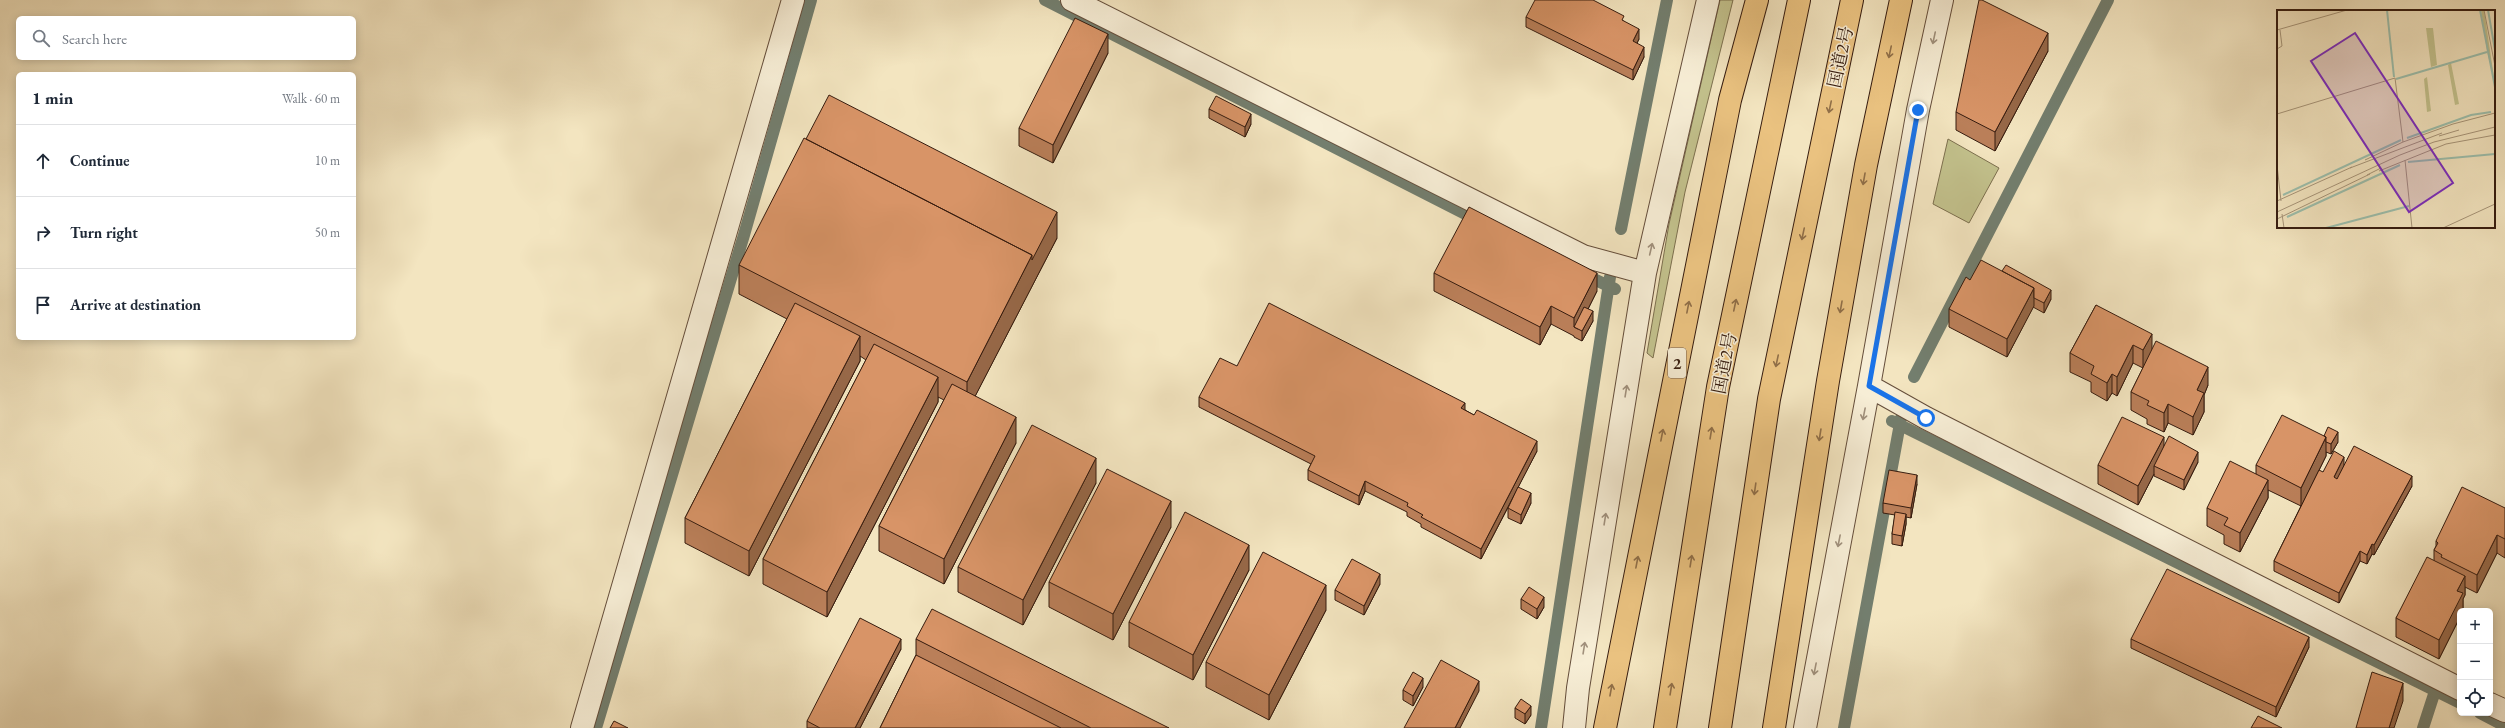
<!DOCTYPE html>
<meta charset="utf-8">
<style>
body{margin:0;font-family:"EB Garamond","Noto Serif JP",serif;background:#f2f2f3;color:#1f2937}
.controls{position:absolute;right:12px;bottom:12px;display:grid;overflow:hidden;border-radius:6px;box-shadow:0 2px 10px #0003}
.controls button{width:36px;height:36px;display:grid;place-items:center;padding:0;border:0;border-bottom:1px solid #e0e1e3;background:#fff;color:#1f2937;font:20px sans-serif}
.stop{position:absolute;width:12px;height:12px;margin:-9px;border:3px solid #1a73e8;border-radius:50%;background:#fff}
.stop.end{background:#1a73e8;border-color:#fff;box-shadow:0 1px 4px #0008}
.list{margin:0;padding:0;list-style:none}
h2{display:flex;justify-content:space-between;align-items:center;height:52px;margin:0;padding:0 16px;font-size:17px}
h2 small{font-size:13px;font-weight:400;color:#747a83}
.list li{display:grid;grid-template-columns:26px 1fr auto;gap:12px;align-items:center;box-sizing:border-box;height:72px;padding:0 16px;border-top:1px solid #e0e1e3}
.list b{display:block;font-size:15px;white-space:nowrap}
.list em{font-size:13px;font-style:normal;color:#747a83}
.icon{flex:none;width:22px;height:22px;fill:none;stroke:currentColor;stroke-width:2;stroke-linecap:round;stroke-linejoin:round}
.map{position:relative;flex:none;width:2505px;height:728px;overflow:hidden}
.search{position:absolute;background:#fff;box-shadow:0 2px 10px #0003;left:16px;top:16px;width:340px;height:44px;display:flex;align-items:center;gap:10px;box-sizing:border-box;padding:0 14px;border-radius:6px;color:#747a83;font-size:15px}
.panel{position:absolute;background:#fff;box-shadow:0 2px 10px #0003;left:16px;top:72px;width:340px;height:268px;border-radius:6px}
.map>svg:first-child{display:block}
</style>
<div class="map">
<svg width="2505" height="728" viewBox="0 0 2505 728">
<rect width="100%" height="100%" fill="#f3e5c0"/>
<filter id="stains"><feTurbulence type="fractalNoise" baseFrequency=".005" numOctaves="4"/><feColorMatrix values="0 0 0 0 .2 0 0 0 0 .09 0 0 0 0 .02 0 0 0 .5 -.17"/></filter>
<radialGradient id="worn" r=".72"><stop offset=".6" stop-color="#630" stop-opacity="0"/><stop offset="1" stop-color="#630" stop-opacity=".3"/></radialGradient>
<path fill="#c3c28d" stroke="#7c6f4e" d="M1720,0H1733L1685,192L1653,358L1647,353L1669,224Z
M1948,139L1999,168L1969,223L1933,204Z"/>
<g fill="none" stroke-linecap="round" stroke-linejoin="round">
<path stroke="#737e6e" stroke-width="12" d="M1045,0L1479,221
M1621,229L1667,0
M1583,274L1615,289
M1914,377L2108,0
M1892,421L2460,703
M2480,713L2505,726
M596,728L744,235L811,0
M1541,728L1610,277
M1844,728L1901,418
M2423,728L2435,691"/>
<defs>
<path id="street" d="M1072,0L1583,256L1645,273
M1869,386L1926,418L2460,689
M2490,704L2505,711
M582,728L793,0
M1574,728L1578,688L1645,273L1708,0
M1805,728L1869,386L1918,110L1942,0"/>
<path id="highway" d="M1605,728L1730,100L1757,0
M1665,728L1718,387L1799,0
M1720,728L1769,399L1852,0
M1774,728L1828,381L1866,165L1901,0"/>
</defs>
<use href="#street" stroke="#654e3b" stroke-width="24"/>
<use href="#highway" stroke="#361c0f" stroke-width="24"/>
<use href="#street" stroke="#f7eed6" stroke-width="22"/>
<use href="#highway" stroke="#eac280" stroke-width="22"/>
</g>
<path fill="#ba7f59" stroke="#361c0f" d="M1526,17L1624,21L1639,39L1637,43L1644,57L1633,80L1526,27Z
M2048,51L1995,151L1956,130V112Z
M1108,53L1053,163L1019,146V128Z
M1209,109L1251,124L1245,137L1209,118Z
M1057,238L975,396L1016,443L944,584L879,551V526L944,400L938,397V402L827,617L763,584V559L866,360L860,356V361L749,576L685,543V518L787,319L739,294V265Z
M1434,273L1597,291L1588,309L1593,321L1582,341L1574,337V336L1551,324L1540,345L1434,291Z
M1970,280L2051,299L2044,313L2033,307L2007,357L1949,327V309Z
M2096,305L2152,350L2208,385L2204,395V412L2193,435L2168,423L2164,432L2147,424V419L2131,410V392L2143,368L2133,363L2117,396L2112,393L2107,401L2091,392V382L2070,372V353Z
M1199,397L1465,410L1537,451L1518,487L1531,503L1521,524L1508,518V508L1514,496L1481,559L1421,527V524L1407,516V512L1365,491L1359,505L1308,480V470L1311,464L1199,407Z
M2324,436L2338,442L2331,454L2326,452V456L2310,488L2323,472L2344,466L2412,486L2374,555L2372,554L2367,564L2360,561L2339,603L2274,571V561L2301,506L2268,490V498L2240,552L2224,544V535L2207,526V508L2256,474V465Z
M2164,446L2198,462L2184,490L2154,476V474L2138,505L2098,484V465Z
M1096,483L1023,625L958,592V567Z
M1917,484L1911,518L1906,517V524L1902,546L1892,544V534L1895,515L1883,513V503Z
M2505,508V558L2497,553L2477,593L2465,587V595L2463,599V611H2460V617L2439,659L2396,637V618L2434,561V550L2436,546V541Z
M1171,527L1113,640L1049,607V582Z
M1249,570L1193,680L1129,647V622Z
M1380,584L1364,615L1335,600V590Z
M1521,599L1544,607L1537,619L1521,609Z
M1326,610L1269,720L1206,687V662Z
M916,639L1169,728H880L916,655Z
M2131,639L2309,647L2276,717L2131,648Z
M901,649L860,728H807V721Z
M1423,687L1413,706L1403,700V690Z
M1515,708L1531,715L1525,724L1515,718Z"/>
<path fill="#976848" stroke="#361c0f" d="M1639,29V39L1633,51V41Z
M2048,33V51L1995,151V132Z
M1108,34V53L1053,163V145Z
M1644,47V57L1633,80V70Z
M1251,114V124L1245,137V127Z
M1057,212V238L967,412V382L1032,255Z
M1597,273V291L1578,329L1574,327V318Z
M2034,288V306L2007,357V339Z
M2051,290V299L2044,313V303Z
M1551,306V324L1540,345V327Z
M1593,311V321L1582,341V331Z
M2152,334V352L2143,369V350Z
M860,336V361L749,576V551Z
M2133,345V363L2117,396V377Z
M2208,367V385L2204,395V412L2193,435V417L2197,390Z
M2112,374V393L2107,401V383Z
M938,377V402L827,617V592Z
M1465,403V413L1461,408Z
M2168,404V423L2164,432V413Z
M1016,417V443L944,584V559Z
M2338,432V442L2331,454V444Z
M2164,437V456L2154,466V474L2138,505V486Z
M2326,437V456L2301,507V488Z
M1537,441V451L1481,559V549Z
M2198,452V462L2184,490V480Z
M2344,457V466L2334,487V477Z
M1096,458V483L1023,625V600Z
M1917,475V484L1911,518V508Z
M2412,476V486L2374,555V545Z
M2268,480V498L2240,552V533Z
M1365,481V491L1359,505V496Z
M1531,493V503L1521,524V515Z
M1171,501V527L1113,640V614Z
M1906,514V524L1902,546V536Z
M2497,535V553L2477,593V575Z
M2372,544V554L2367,564V555Z
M1249,545V570L1193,680V655Z
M2360,551V561L2339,603V593Z
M1380,574V584L1364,615V606Z
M2465,576V595L2463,599V611H2460V617L2439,659V640L2457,591Z
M1326,585V610L1269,720V695Z
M1544,597V607L1537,619V609Z
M2309,637V647L2276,717V707Z
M901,639V649L860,728H855Z
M1423,678V687L1413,706V696Z
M1479,681V691L1460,728H1455Z
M2403,683V701L2394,728H2389Z
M1531,706V715L1525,724V714Z"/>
<path fill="#d89467" stroke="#361c0f" d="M1535,0H1593L1624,16L1622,20L1639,29L1633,41L1644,47L1633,70L1526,17Z
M1979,0H1982L2048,33L1995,132L1956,112Z
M1075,18L1108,34L1053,145L1019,128Z
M829,95L1057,212L1032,260V255L806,139Z
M1216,96L1251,114L1245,127L1209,109Z
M804,138L1032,255L967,382L739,265Z
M1469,207L1597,273L1574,318L1551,306L1540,327L1434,273Z
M1981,260L2034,288L2007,339L1949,309L1966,277L1970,280Z
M2006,265L2051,290L2044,303L2034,298V288L2002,271Z
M795,303L860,336L749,551L685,518Z
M1269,303L1465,403L1461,408L1474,415L1477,410L1537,441L1481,549L1421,517L1423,515L1407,506L1408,503L1365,481L1359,496L1308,470L1315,456L1199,397L1220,358L1237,366Z
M2096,305L2152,334L2143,350L2133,345L2117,377L2112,374L2107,383L2091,374L2094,366L2070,353Z
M1584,307L1593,311L1582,331L1574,327Z
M2156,341L2208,367L2197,390L2204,393L2193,417L2168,404L2164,413L2147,405L2149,401L2131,392Z
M874,344L938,377L827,592L763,559Z
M952,384L1016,417L944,559L879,526Z
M2282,415L2326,437L2301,488L2256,465Z
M2122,417L2164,437L2138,486L2098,465Z
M1032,425L1096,458L1023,600L958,567Z
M2328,427L2338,432L2331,444L2326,442V437L2324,436Z
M2169,436L2198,452L2184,480L2154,466Z
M2354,446L2412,476L2374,545L2372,544L2367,555L2360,551L2339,593L2274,561L2319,470L2323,472L2334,451L2344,457L2334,477L2337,479Z
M2230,461L2268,480L2240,533L2224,525L2228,518L2207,508Z
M1107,469L1171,501L1113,614L1049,582Z
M1889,470L1917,475L1911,508L1883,503Z
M1518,487L1531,493L1521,515L1508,508Z
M2462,487L2505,508V539L2497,535L2477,575L2441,557L2442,555L2434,550L2438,543L2436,541Z
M1185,512L1249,545L1193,655L1129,622Z
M1895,512L1906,514L1902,536L1892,534Z
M1263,552L1326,585L1269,695L1206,662Z
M2427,557L2465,576L2457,591L2463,593L2439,640L2396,618Z
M1352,559L1380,574L1364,606L1335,590Z
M2167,569L2309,637L2276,707L2131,639Z
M1529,587L1544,597L1537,609L1521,599Z
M932,609L1169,728H1091L916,639Z
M860,618L901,639L855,728H820L807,721Z
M916,655L1061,728H880Z
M1441,660L1479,681L1455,728H1404Z
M1413,672L1423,678L1413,696L1403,690Z
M2372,672L2403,683L2389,728H2356Z
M1521,699L1531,706L1525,714L1515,708Z
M2258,716L2282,728H2251Z
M614,721L628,728H610Z"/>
<defs><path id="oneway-shaft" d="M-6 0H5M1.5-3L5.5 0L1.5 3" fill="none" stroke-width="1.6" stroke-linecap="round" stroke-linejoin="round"/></defs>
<g stroke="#a0907c">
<use href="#oneway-shaft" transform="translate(1934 38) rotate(102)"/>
<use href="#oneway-shaft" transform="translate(1651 249) rotate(-77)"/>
<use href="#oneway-shaft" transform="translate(1626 391) rotate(-81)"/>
<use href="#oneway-shaft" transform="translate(1864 414) rotate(101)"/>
<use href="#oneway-shaft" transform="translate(1605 519) rotate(-81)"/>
<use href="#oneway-shaft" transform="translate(1839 541) rotate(101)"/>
<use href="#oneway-shaft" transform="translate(1584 648) rotate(-81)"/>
<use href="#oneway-shaft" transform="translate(1815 669) rotate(101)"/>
</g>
<g stroke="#906f48">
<use href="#oneway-shaft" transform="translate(1890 52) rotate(102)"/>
<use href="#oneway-shaft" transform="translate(1830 107) rotate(102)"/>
<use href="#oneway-shaft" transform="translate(1864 179) rotate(100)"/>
<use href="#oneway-shaft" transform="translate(1803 234) rotate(102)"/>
<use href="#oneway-shaft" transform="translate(1735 305) rotate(-78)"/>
<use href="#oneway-shaft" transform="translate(1688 307) rotate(-79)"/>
<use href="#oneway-shaft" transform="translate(1841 307) rotate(100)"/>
<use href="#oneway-shaft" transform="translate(1777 361) rotate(102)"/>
<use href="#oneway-shaft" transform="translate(1711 433) rotate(-81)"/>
<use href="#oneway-shaft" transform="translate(1662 435) rotate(-79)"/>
<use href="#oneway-shaft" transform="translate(1820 435) rotate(99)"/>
<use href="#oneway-shaft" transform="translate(1755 489) rotate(98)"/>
<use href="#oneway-shaft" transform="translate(1691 561) rotate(-81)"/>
<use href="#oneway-shaft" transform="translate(1637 562) rotate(-79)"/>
<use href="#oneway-shaft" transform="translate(1671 689) rotate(-81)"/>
<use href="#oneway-shaft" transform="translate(1611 690) rotate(-80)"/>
</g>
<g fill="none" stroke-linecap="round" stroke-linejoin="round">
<path stroke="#1a73e8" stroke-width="5" d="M1918,110L1869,386L1926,418"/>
</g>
<g text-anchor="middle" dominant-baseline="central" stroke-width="3" stroke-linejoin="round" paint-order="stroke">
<rect fill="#f7eed6" stroke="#705b4b" stroke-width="1" x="1668" y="348" width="18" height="30" rx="3"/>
<g font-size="17" font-weight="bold" fill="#361c0f">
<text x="1677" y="363">2</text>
</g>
<g font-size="18" fill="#361c0f" stroke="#f7eed6">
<text transform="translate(1840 57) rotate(-78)">国道2号</text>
<text transform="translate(1724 363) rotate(-79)">国道2号</text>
</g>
</g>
<g transform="translate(2277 10)">
<rect width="218" height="218" fill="#f3e5c0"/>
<path d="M204,0H207L218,74L210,41ZM149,18H156L160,55L154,57ZM174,53L182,94L178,95L171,55ZM150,67L154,101L150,102L147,69Z" fill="#c3c28d"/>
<path fill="none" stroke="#9cbfad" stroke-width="2" d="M110,0L117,67M203,0L218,77M211,0L218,40M119,69L210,42M130,128L194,105L214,102M131,152L218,144M6,185L124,130M10,207L123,155M49,218L132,196"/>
<path fill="none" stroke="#a79579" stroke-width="1" d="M207,0L218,56M0,20L70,0M0,39L5,36L3,20M0,104L118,68L126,132M162,126L182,120M88,150L126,132L176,114L218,103M128,150L135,218M0,155L4,191M73,158L165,123M102,161L169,134L218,125M90,165L104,158M0,191L75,157M0,202L123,145L157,132L218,117M5,204L7,218M0,209L93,164M166,218L218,194"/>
<path fill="#7b2cbf" fill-opacity="0.15" stroke="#7b2cbf" stroke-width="2" d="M78,23L176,173L132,202L34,51Z"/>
<rect width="218" height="218" fill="none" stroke="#361c0f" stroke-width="2"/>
</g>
<rect width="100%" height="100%" filter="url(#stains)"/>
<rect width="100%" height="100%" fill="url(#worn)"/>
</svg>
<div class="controls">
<button>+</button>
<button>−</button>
<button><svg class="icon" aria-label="locate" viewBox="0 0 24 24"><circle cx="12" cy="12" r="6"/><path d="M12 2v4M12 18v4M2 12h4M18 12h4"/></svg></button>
</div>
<div class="stop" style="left:1926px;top:418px"></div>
<div class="stop end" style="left:1918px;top:110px"></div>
<div class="search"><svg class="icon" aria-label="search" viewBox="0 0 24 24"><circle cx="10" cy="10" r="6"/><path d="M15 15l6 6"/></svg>Search here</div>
<section class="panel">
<h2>1 min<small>Walk · 60 m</small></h2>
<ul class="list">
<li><svg class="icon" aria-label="ahead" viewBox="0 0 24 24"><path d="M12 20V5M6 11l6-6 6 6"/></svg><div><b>Continue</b></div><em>10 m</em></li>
<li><svg class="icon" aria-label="right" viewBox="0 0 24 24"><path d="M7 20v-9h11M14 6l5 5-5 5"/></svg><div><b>Turn right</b></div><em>50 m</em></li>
<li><svg class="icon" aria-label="arrive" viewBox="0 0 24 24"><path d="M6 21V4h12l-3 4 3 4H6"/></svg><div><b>Arrive at destination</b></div></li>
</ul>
</section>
</div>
